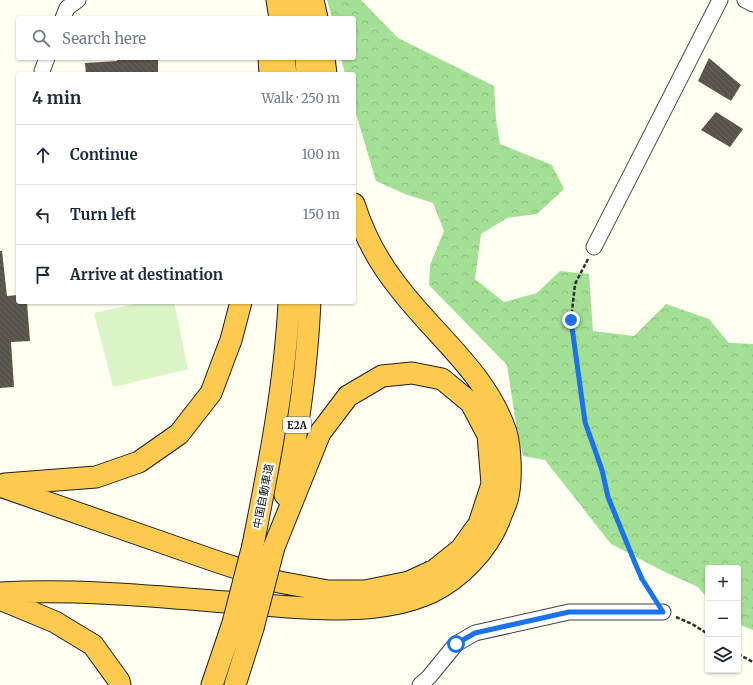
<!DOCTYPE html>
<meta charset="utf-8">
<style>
body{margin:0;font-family:Merriweather,"Noto Sans JP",serif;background:#f2f2f3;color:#1f2937}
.controls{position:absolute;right:12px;bottom:12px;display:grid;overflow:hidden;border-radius:4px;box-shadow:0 1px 3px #0004}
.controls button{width:36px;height:36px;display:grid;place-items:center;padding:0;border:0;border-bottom:1px solid #e0e1e3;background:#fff;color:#1f2937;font:20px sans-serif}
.stop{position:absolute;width:12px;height:12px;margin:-9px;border:3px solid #1a73e8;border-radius:50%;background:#fff}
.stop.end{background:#1a73e8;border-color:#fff;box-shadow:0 1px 4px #0008}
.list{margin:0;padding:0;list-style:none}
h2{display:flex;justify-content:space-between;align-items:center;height:52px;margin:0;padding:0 16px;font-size:17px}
h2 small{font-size:13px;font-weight:400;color:#747a83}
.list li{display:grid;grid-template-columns:26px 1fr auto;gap:12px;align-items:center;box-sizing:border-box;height:60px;padding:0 16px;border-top:1px solid #e0e1e3}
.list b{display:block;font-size:15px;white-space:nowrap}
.list em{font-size:13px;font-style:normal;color:#747a83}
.icon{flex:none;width:22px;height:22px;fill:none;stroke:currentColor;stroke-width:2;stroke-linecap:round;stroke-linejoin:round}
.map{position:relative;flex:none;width:753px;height:685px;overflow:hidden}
.search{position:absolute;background:#fff;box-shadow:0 1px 3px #0004;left:16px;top:16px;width:340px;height:44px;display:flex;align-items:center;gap:10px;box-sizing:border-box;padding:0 14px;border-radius:4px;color:#747a83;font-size:15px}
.panel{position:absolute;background:#fff;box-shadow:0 1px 3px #0004;left:16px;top:72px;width:340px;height:232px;border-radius:4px}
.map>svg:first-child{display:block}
</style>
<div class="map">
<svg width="753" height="685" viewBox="0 0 753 685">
<defs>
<pattern id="forest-crowns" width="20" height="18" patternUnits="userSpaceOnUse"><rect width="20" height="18" fill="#a3df94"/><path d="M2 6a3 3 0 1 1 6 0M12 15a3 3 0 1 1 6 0" fill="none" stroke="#8bbe7e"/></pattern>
<pattern id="building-back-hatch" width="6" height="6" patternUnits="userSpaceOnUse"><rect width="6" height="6" fill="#58534a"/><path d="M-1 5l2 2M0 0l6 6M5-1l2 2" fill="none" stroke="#6b6760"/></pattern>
</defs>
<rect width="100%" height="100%" fill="#fefff0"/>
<path fill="url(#forest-crowns)" d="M327,0H361L398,38L494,86L496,119L500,144L552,165L564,189L537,214L507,218L481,234L475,279L504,302L537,293L560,271L589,274L593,331L634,336L666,304L709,319L729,343L753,344V630L738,624V568H708V599L698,587L667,573L611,544L545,460L523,456L516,424L507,365L429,285L430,265L444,231L433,203L405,194L376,181L354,107V74H345L341,58H354V18H332Z"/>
<path fill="#daf4c8" d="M144,302H174L188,369L113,387L94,313Z"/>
<path fill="url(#building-back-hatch)" d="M117,58H158V74H86L85,63L117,61Z
M709,58L741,85L731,101L698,81Z
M716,112L743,129L730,147L701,130Z
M0,251H2L7,296L18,295V302H27L30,341L11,342L14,387L0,388Z"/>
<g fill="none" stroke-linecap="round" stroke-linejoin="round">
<defs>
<path id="minor" d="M745,0L753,4
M63,18L67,8L78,0
M42,71L47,58
M594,247L720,0
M420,685L429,677L456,644L475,633L569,612H663"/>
<path id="highway" d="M277,0L280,18
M298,0L301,18
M313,0L317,18
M269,58L270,74
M284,58L286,74
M306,58L307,74
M324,58L326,74
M5,484L96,477L139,462L179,434L211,393L231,340L241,302
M0,486L218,562L279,582L328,591H365L409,582L435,570L461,549L479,524L492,484L488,435L471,403L442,379L412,373L382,376L348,396L320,433L274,547
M285,495C298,432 307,367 310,302
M253,545C269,465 285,384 289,302
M0,593C76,589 151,596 226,602C290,606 372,620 432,592C461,578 487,550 499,521C501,514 505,507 507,500C512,483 511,449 506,432C486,372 433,334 396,284C378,261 363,232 354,204
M0,599L55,622L93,645L119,681L120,685
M212,685L233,623
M235,685L253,628"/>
</defs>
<use href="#minor" stroke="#414141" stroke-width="17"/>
<use href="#highway" stroke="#1f1f1f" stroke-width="23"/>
<path stroke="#303030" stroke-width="2.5" stroke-dasharray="4 2" stroke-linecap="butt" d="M588,259L575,284L571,320L585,422L601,470L609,497L635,563L642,579L655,599
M676,617L692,624L708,634
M738,654L753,662"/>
<use href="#minor" stroke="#fff" stroke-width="15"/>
<use href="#highway" stroke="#ffcb4e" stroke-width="21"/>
<defs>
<path id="highway-bridge" d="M233,623L253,545
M253,628L274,547"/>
</defs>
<use href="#highway-bridge" stroke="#1f1f1f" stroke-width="23" stroke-linecap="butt"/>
<use href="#highway-bridge" stroke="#ffcb4e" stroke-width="21"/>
</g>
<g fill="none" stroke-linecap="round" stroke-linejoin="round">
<path stroke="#1a73e8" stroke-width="5" d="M456,644L475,633L569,612H663L642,579L635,563L608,497L602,470L585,422L571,320"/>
</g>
<g text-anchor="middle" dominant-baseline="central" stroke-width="4" stroke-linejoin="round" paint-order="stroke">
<rect fill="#fff" stroke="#565656" stroke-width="1" x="283" y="417" width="28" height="16" rx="3"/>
<g font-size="10" font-weight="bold" fill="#0e0e0e">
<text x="297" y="425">E2A</text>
</g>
<g font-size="11" fill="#0e0e0e" stroke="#fff">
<text transform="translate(263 496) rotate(-79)">中国自動車道</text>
</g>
</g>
</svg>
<div class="controls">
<button>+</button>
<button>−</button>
<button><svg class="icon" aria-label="layers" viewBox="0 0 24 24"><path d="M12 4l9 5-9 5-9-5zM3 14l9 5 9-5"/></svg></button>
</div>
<div class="stop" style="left:456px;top:644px"></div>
<div class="stop end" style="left:571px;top:320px"></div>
<div class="search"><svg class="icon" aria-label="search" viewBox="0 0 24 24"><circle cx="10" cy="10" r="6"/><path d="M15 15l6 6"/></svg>Search here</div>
<section class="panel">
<h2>4 min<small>Walk · 250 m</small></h2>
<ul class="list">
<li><svg class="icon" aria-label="ahead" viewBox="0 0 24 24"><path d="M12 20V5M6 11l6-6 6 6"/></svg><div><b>Continue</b></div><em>100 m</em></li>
<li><svg class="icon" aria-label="left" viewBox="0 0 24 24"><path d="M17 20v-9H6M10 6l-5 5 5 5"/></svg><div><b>Turn left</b></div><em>150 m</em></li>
<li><svg class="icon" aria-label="arrive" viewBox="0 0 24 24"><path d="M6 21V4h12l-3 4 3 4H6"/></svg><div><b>Arrive at destination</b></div></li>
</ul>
</section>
</div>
